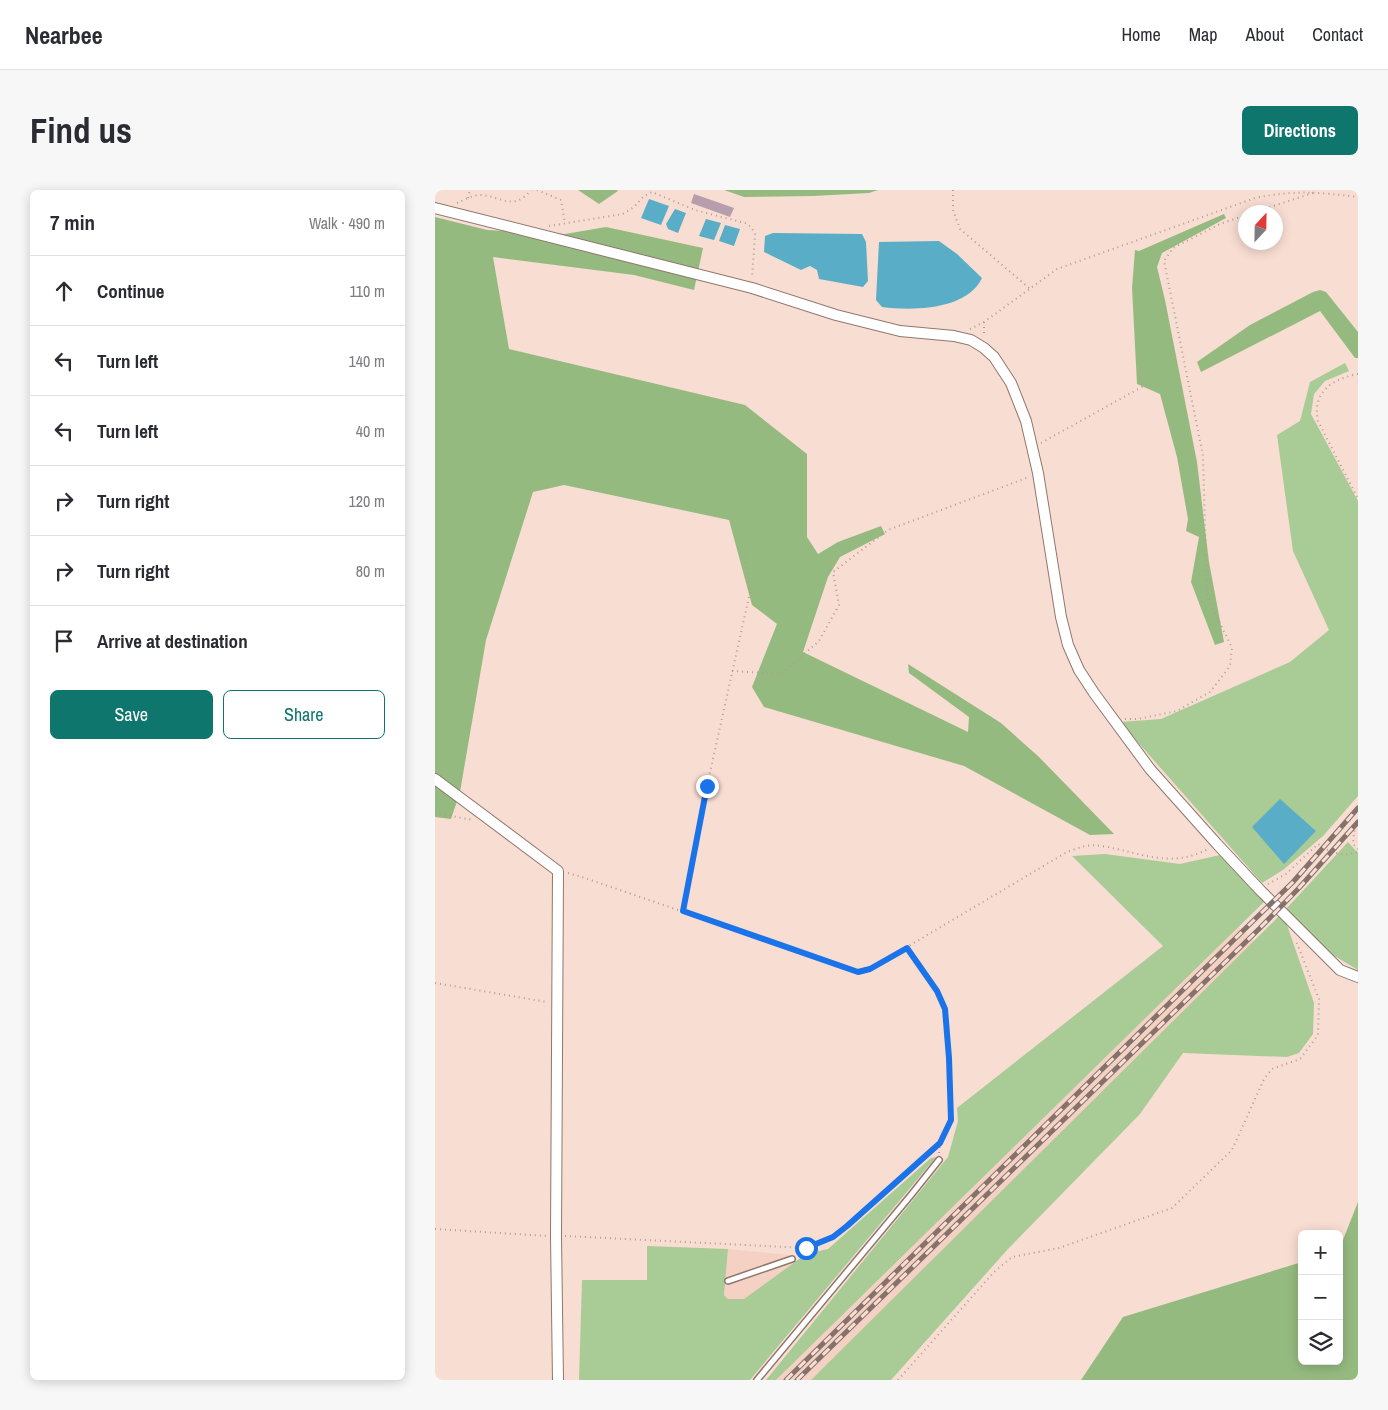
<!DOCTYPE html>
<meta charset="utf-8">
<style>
body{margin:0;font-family:"Archivo Narrow",sans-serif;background:#f7f7f7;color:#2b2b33}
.controls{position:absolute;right:15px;bottom:15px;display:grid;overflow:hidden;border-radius:8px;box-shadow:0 2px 12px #0003}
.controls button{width:45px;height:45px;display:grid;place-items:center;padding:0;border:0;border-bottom:1px solid #e1e1e2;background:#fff;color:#2b2b33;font:25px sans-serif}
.compass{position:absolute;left:803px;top:15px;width:45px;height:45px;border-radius:50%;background:#fff;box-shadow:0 2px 12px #0003;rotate:22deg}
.stop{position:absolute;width:15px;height:15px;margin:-11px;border:4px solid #1a73e8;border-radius:50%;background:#fff}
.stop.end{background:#1a73e8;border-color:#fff;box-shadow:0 1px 5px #0008}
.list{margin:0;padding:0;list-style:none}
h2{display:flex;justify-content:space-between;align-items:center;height:65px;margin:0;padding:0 20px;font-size:21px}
h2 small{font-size:16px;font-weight:400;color:#7c7c81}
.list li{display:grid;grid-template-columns:32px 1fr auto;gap:15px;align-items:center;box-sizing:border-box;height:70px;padding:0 20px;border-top:1px solid #e1e1e2}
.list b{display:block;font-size:19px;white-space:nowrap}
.list em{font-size:16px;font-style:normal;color:#7c7c81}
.actions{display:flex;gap:10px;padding:15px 20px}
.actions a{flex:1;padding:11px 0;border:1px solid #0f766e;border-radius:8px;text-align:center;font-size:18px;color:#0f766e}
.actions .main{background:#0f766e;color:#fff}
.icon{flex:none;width:28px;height:28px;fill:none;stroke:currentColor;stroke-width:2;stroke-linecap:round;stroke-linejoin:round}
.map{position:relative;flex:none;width:923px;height:1190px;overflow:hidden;border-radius:8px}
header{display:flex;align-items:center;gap:30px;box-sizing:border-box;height:70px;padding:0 25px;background:#fff;border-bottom:1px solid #e1e1e2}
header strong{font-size:24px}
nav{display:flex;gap:28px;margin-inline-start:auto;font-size:18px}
.intro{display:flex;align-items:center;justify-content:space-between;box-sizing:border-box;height:120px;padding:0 30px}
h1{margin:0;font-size:35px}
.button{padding:12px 22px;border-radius:8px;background:#0f766e;color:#fff;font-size:18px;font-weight:700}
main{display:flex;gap:30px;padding:0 30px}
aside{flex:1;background:#fff;border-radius:8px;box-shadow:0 2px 12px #0003}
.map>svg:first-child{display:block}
</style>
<header>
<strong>Nearbee</strong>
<nav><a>Home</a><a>Map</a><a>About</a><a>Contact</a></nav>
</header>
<div class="intro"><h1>Find us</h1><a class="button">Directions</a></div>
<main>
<aside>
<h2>7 min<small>Walk · 490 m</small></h2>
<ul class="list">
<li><svg class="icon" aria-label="ahead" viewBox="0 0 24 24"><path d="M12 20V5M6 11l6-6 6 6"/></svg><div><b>Continue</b></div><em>110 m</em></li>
<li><svg class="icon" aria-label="left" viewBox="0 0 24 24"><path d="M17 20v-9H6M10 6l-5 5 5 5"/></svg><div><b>Turn left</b></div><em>140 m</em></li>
<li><svg class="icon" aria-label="left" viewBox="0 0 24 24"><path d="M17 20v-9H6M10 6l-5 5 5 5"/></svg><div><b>Turn left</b></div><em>40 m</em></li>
<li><svg class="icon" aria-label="right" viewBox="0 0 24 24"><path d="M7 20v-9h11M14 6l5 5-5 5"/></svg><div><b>Turn right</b></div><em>120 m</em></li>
<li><svg class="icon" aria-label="right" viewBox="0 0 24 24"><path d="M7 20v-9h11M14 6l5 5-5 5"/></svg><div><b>Turn right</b></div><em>80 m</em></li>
<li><svg class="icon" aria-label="arrive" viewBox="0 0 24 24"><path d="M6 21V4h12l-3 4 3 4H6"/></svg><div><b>Arrive at destination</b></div></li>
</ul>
<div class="actions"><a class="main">Save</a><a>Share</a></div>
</aside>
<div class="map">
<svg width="923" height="1190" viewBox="0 0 923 1190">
<rect width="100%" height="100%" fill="#f8ddd2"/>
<path fill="#f4d1c3" d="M804,737L820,751L745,828L410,1157L376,1190H341Z
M293,1059L354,1065L360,1072L309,1109H293L289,1105Z"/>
<path fill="#a9cb96" d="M910,173L914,181L890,191L879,204L876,224L923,311V606L888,646L848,680L827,693L685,532L726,529L855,472L894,440L858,361L842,245L865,231L875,192Z
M913,652L923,663V780L898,765L851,719Z
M670,664L745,674L785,665L830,711L341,1190H331L513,967L523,931L522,918L728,756L637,666Z
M844,726L852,735L879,813L878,844L864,863L852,867L748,863L705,924L573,1059L456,1190H376Z
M501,967L315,1190H144L147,1090H212V1056L293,1059L289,1105L293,1109H309L371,1064L393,1059L496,968Z"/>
<path fill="#95ba80" d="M143,0H182L183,1L164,14Z
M289,0H443L434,3L378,6L309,7Z
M789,24L791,28L727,63L722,77L730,110L762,272L774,372L789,452L780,455L756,392L764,347L751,341L753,329L742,267L725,204L702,194L697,98L700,60L704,61Z
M0,27L52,40L130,44L171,37L268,58L259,100L199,85L58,67L74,159L310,215L372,264V347L383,364L403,352L446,336L450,344L405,367L393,387L368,462L533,542L534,527L474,483L473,474L566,533L604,567L679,644L655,645L529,576L329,517L317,497L342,434L317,415L294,330L129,295L98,302L51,450L25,602L16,629L0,627Z
M885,100L891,102L923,142V168H920L885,121L766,182L762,172L815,135L878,102Z
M923,1012V1190H646L688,1127L867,1072V1171H904V1060Z"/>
<path fill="#5aadc7" d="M214,9L234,16L226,35L206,28Z
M240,19L251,23L243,43L233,39L231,34Z
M271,29L286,33L279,50L264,46Z
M290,35L305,39L299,56L284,51Z
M338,43L427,44L431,52L433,91L428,97L384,89L382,80L375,76L366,80L329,62L330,46Z
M504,51L522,64L547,88C532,120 478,121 447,117L441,110L444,52Z
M845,609L881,641L849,674L817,637Z"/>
<path fill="#b69eac" d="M259,4L299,18L295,27L256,13Z"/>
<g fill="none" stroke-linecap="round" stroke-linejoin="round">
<defs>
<path id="lane" d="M293,1091L357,1069
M322,1190L476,1005L504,970"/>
<path id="street" d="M0,18L317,98L401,125L465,141L519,146L536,150L549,158L559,167L576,193L591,231L603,283L626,427L633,455L644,480L659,503L715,579L782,654L825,700L905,780L923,787
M0,589L123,681L121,1046L123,1190"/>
</defs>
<use href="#lane" stroke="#90776e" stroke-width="8"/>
<use href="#street" stroke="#90776e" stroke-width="12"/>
<path stroke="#b29d94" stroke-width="2" stroke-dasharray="1 4" stroke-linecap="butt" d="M102,0L126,10L130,33
M518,0V20L525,39L594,98
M33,8L35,0
M22,13C29,10 37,5 45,5C67,6 78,22 96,0
M820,22L881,2
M114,36L188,24L199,17L209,6L217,2L260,20L310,33L316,37L320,44L317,88
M549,132V147
M535,139L549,132L622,79L820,8C859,0 884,2 923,7
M923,184C897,189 877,202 883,231L923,309
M606,253L714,193
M297,481L346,484L384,451L404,415L398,382L453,340L594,287
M690,529H703L742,521L775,502L795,476L797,458L772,406L768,266L729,71L738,58L785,34L811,25
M0,623L38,630
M923,631L919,642L918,654L923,659
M133,683L150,688L423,782L435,779L632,662C638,660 645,657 651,656C661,654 672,657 682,659C716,667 740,676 773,659
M833,694L851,684L883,654C895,663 909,667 923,662
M248,721L272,596L315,402L309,365
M0,793L112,812
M504,963L505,953
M0,1039L112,1046
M130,1046L370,1058
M363,1064L371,1058L399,1047L412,1036L505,953L515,930L514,868L510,819L502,801L472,758
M463,1190L559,1082L577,1067L624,1058L737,1018L797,960L829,889L837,879L865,869L883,845L884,809L861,751"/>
<use href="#lane" stroke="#fff" stroke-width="5"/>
<use href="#street" stroke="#fff" stroke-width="10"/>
<defs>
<path id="rail" d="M351,1190L817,732L858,692L923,618
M362,1190L824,739L864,698L923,632"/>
</defs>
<use href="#rail" stroke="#84726b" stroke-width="5"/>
<use href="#rail" stroke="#f8ddd2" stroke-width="3" stroke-dasharray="9" stroke-linecap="butt"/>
</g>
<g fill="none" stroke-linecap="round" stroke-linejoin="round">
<path stroke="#1a73e8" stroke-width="6" d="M272,596L248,721L423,782L435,779L472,758L502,801L510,819L514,868L516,930L505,953L412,1036L398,1047L371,1058"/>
</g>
</svg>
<div class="controls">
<button>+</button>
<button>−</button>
<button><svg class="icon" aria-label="layers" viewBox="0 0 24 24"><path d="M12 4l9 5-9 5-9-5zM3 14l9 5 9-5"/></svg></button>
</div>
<svg class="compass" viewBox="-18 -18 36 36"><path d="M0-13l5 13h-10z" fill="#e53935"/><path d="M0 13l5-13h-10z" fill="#7c7c81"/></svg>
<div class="stop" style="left:371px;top:1058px"></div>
<div class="stop end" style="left:272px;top:596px"></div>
</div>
</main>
